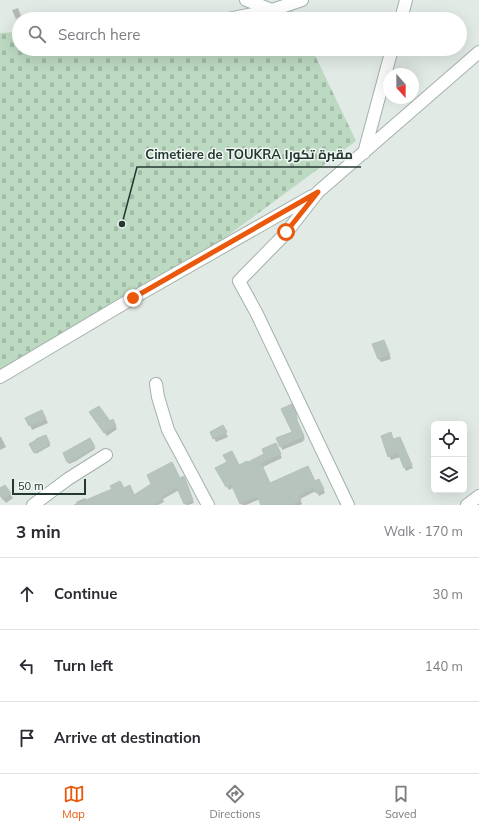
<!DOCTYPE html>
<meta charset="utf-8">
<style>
body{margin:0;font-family:Mulish,Cairo,sans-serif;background:#f2f2f3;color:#2b2b33}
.controls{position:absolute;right:12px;bottom:12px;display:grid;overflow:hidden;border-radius:6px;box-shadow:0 4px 16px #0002}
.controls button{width:36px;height:36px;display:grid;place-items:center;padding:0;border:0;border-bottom:1px solid #e1e1e2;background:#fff;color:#2b2b33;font:20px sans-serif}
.compass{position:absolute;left:383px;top:68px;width:36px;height:36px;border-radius:50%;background:#fff;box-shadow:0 4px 16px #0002;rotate:159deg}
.scale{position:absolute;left:12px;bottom:10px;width:74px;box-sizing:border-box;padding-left:4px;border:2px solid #233831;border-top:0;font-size:11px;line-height:14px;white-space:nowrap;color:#233831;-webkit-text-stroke:3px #f1f7f3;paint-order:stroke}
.stop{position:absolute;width:12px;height:12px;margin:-9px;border:3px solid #ea580c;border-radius:50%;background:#fff}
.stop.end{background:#ea580c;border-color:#fff;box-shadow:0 1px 4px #0008}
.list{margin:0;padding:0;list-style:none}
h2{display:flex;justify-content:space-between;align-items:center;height:52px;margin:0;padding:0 16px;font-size:17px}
h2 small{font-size:13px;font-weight:400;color:#7c7c81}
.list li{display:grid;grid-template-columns:26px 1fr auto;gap:12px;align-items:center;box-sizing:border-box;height:72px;padding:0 16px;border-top:1px solid #e1e1e2}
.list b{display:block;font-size:15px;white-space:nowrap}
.list em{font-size:13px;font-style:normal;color:#7c7c81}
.icon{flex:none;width:22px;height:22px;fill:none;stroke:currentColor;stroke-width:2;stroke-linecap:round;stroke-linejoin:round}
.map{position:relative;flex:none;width:479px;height:505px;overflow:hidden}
.search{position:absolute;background:#fff;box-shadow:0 4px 16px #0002;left:12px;right:12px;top:12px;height:44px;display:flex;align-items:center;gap:10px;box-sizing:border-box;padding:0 14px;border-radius:22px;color:#7c7c81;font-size:15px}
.sheet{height:268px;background:#fff}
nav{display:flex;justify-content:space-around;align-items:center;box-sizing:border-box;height:56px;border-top:1px solid #e1e1e2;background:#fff;font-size:11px;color:#7c7c81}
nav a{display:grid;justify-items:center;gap:2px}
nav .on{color:#ea580c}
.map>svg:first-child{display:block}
</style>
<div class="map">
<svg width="479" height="505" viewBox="0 0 479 505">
<defs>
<pattern id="cemetery-stones" width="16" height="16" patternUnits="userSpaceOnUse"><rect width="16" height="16" fill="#bcd9c1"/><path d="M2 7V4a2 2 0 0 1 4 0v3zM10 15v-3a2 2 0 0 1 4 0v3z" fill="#a1bba6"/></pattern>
</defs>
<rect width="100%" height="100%" fill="#e1eae5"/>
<path fill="url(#cemetery-stones)" d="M294,11L298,19H190Z
M19,32V49H312L356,141L132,306L0,377V33Z"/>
<path fill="#0003" d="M18,8L21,16L16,19L12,10Z
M384,341L391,359L381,362L379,359Z
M293,408L298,419L296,420L305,439L303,440L304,441L282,450L281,446L294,433Z
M44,415L48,423L32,430L27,418Z
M92,416L109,422L112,420L117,429L107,436Z
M223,427L228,437L216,442L211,432Z
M0,437H1L6,447L0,450Z
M47,437L50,446L36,454L31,444Z
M382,437L393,440L401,441L413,468L406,471L400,457L391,460Z
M89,439L95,449L76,461L69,464L64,454Z
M277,447L282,458L263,467L270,484L315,482L319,480L325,493L319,496L316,491L300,499L302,504L300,505H262L260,499L246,505H242L234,487L229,490L217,469L239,466L247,463Z
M180,479L185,480L194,503L188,505H186L179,490L163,499L164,502L158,505H78L76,502L85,498L87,501L124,489L134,496Z
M4,486L13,498L6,503L0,495V489Z"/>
<path fill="#b7c4be" stroke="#b4c2bb" d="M384,340L390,355L378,359L372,344Z
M292,404L297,415L295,416L304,436H302L303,437L280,447L276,438L292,432L281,409Z
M99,406L110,421L113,419L116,426L104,433L89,412Z
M42,410L46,419L29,426L25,418Z
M223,425L227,432L213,439L210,432Z
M391,432L393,439L400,437L412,465L404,468L398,453L388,457L381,436Z
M46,435L50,444L34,453L29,444L36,440V439Z
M90,438L95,447L75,459L67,462L63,453Z
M276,443L281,454L261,463L270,483L308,466L315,481L319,479L324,489L316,493L314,488L299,495L301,500L290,505H261L257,496L240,504L231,484L226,487L215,468L227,462L223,455L232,451L239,465L247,461L248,462L264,454L262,449Z
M172,462L180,478L184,476L193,500L184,504L177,488L162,496L163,499L152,505H74L112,489L110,486L120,481L124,488L130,485L134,495L151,484L147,475Z
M5,485L11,493L3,500L0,495V488Z"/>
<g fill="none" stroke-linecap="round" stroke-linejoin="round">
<defs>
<path id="minor" d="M246,0L272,10
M228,19L272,10L302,0
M401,19L406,0
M364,153L392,49
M0,377L133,298L312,196
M156,384L158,397L168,430L208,505
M33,505L68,479L106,455
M348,505L257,314L239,281L286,233L318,192L479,52
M467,505L479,496"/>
</defs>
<use href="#minor" stroke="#a4b1ab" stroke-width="14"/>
<use href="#minor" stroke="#fff" stroke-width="12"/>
</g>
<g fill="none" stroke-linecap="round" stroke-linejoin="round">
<path stroke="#ea580c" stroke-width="5" d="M133,298L318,192L286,232"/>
</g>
<path fill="none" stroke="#233831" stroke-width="1.5" d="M122 224L137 167H361"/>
<circle fill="#233831" stroke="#f1f7f3" stroke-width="1.5" cx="122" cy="224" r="4"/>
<g font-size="13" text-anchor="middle" font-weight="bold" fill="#233831" stroke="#f1f7f3" stroke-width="3" stroke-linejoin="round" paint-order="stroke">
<text x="249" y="159">Cimetiere de TOUKRA مقبرة تكورا</text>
</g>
</svg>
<div class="controls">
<button><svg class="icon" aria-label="locate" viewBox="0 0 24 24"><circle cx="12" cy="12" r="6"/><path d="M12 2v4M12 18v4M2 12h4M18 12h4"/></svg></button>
<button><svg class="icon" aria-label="layers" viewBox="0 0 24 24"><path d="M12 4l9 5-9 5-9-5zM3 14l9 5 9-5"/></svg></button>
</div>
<svg class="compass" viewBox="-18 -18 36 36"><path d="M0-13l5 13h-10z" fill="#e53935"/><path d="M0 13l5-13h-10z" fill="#7c7c81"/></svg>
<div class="scale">50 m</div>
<div class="stop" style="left:286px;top:232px"></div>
<div class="stop end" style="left:133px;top:298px"></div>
<div class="search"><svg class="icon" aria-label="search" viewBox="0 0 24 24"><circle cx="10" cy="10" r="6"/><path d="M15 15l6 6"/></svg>Search here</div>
</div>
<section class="sheet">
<h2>3 min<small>Walk · 170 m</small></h2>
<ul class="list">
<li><svg class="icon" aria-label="ahead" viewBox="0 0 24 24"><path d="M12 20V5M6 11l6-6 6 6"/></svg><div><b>Continue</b></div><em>30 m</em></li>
<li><svg class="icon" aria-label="left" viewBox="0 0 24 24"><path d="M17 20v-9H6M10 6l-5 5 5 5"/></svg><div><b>Turn left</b></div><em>140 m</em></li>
<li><svg class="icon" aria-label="arrive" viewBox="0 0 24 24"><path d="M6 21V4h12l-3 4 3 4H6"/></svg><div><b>Arrive at destination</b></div></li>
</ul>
</section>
<nav>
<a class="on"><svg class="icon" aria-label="map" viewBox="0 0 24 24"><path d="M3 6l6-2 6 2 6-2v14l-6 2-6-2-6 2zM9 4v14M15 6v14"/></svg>Map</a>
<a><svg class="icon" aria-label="directions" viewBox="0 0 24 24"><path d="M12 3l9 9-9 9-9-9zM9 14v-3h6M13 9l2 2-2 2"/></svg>Directions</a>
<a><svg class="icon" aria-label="saved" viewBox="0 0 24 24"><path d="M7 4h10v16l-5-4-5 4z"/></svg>Saved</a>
</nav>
